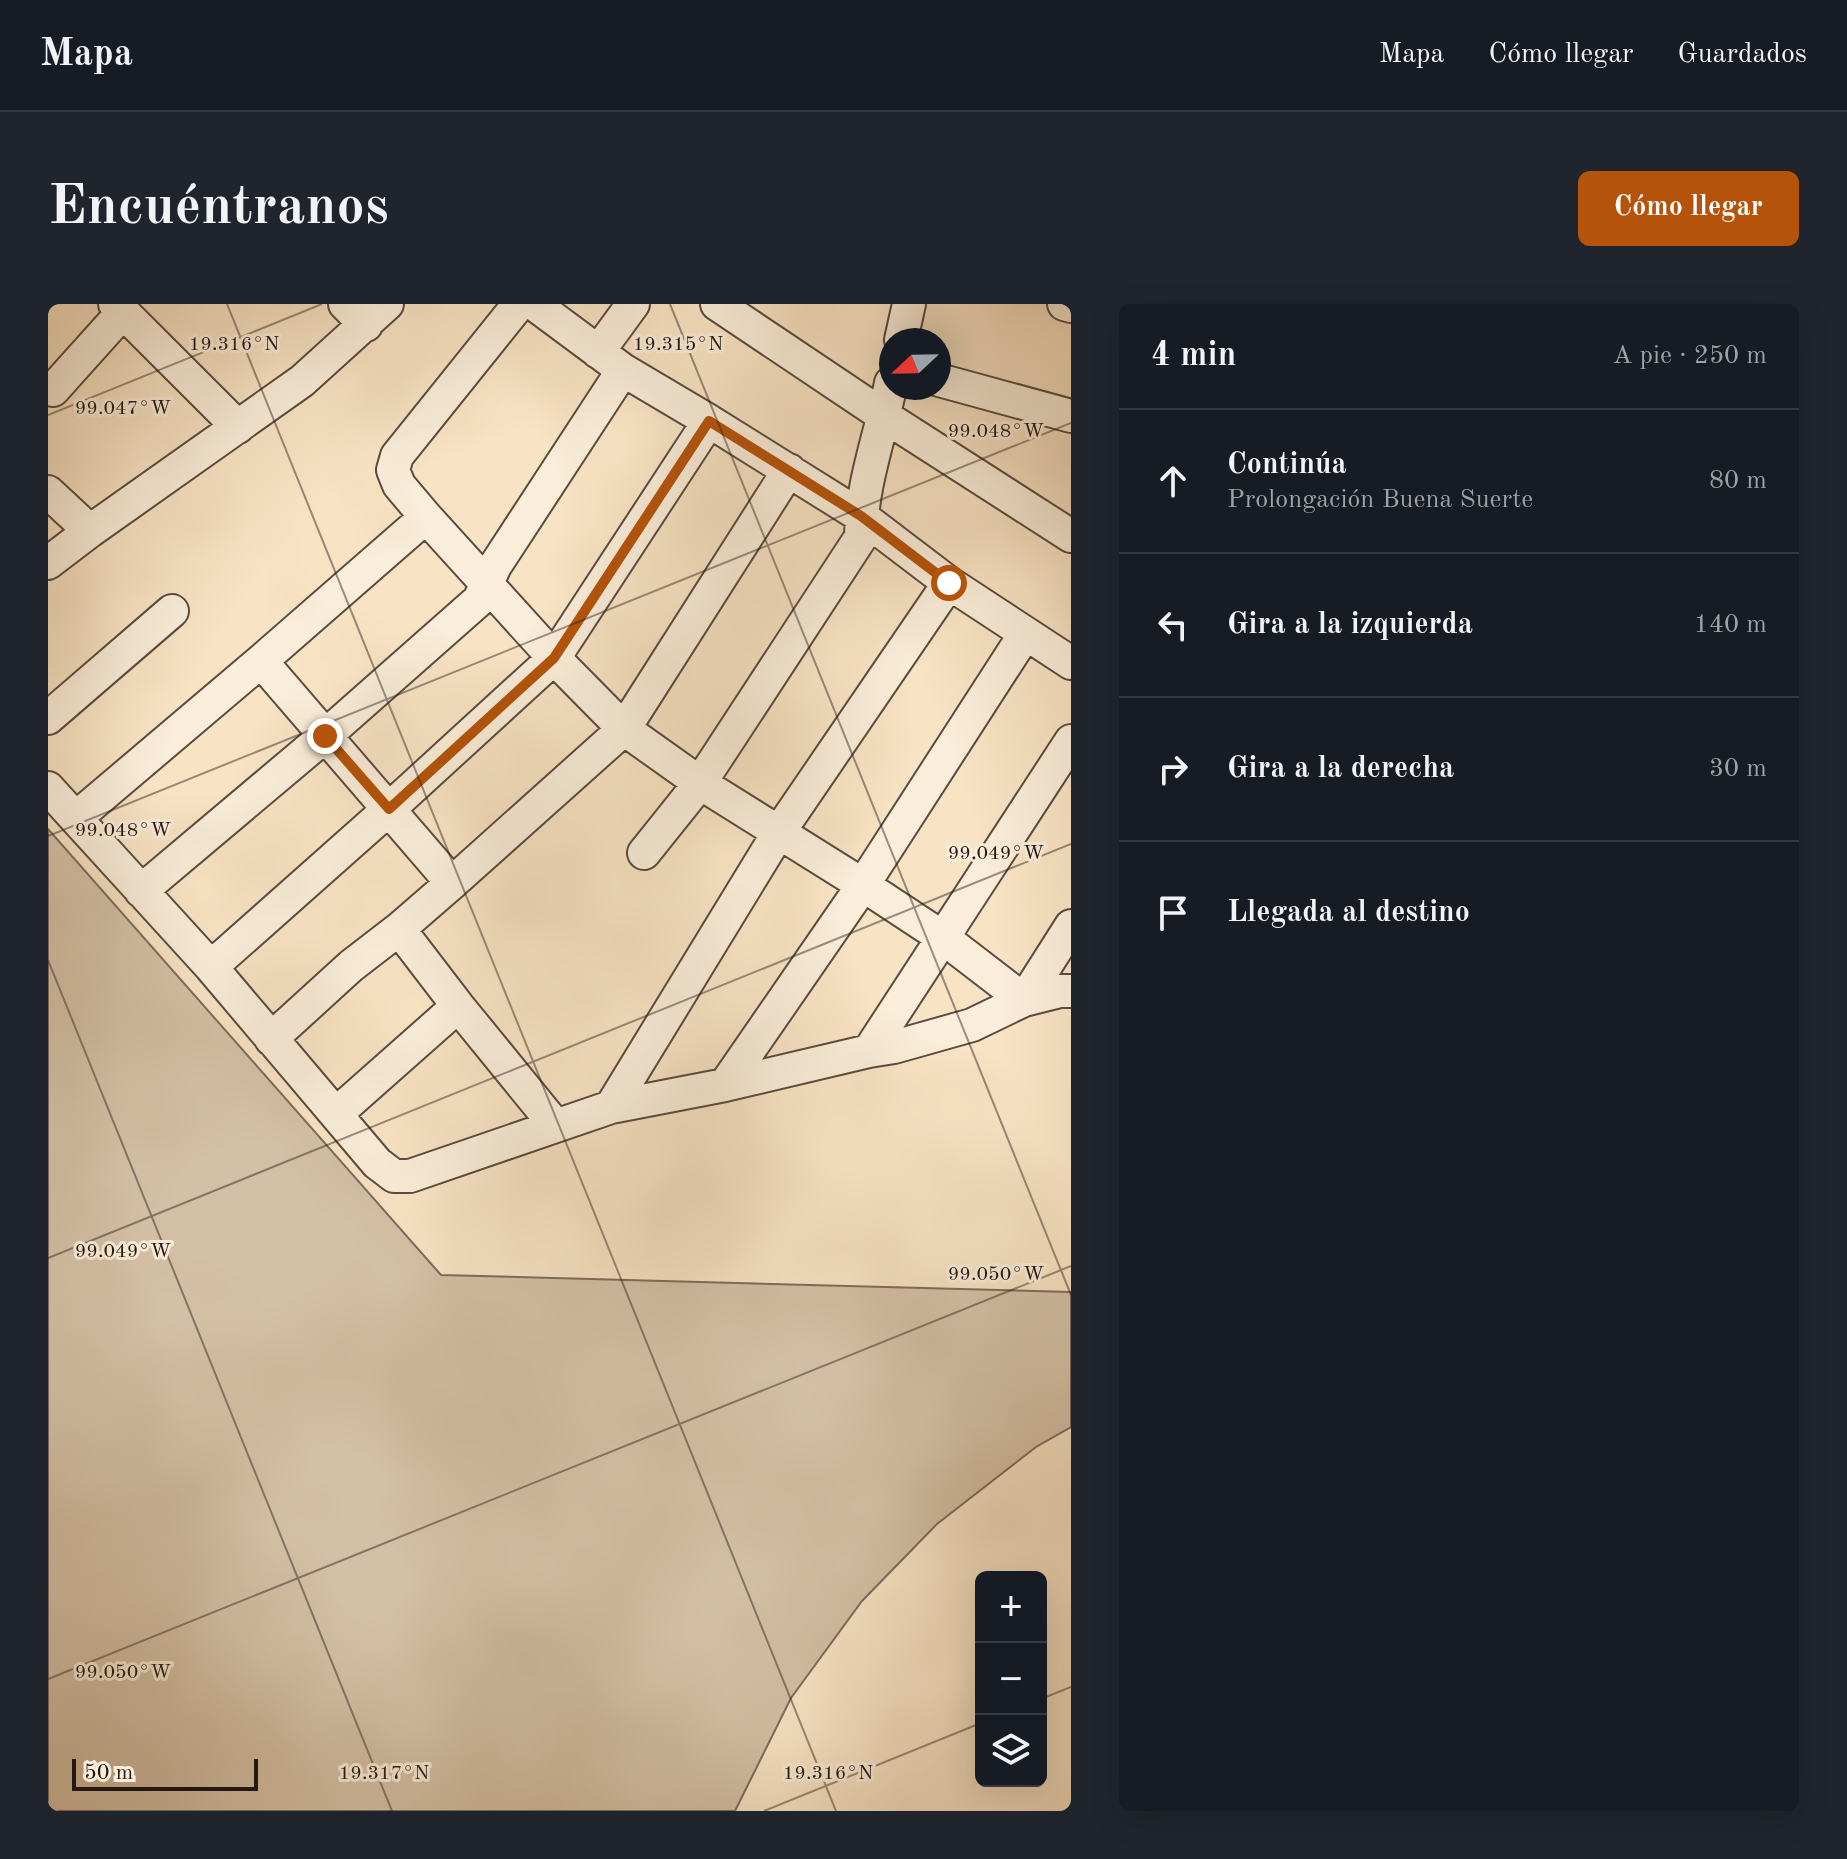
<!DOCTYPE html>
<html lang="es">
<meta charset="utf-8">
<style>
body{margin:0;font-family:"Old Standard TT",serif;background:#20242c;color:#f1f3f6}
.controls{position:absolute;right:24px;bottom:24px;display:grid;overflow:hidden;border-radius:12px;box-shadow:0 8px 32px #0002}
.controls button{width:72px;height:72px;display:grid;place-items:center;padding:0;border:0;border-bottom:2px solid #363941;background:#171b24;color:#f1f3f6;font:40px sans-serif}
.compass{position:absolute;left:831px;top:24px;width:72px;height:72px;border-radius:50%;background:#171b24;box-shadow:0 8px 32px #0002;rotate:248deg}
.scale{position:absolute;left:24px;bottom:20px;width:186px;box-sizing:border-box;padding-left:8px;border:4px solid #241814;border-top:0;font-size:22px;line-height:28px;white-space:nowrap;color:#241814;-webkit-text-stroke:6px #faedd9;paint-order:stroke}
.stop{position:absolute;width:24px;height:24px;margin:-18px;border:6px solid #b45309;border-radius:50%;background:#fff}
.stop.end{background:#b45309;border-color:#fff;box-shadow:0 2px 8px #0008}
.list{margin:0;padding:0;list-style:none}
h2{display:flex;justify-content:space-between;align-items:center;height:104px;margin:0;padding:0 32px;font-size:34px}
h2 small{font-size:26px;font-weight:400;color:#9ea1a6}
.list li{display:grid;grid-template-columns:52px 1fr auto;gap:24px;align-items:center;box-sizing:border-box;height:144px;padding:0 32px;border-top:2px solid #363941}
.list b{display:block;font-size:30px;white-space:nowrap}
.list p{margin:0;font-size:26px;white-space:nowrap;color:#9ea1a6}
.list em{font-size:26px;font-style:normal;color:#9ea1a6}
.icon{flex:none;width:44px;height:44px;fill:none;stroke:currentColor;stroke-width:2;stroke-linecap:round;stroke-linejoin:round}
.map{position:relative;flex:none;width:1023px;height:1507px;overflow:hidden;border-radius:12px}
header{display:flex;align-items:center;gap:48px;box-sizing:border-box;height:112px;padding:0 40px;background:#171b24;border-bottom:2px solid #363941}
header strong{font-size:38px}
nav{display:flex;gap:44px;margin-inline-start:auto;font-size:28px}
.intro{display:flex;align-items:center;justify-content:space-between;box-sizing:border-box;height:192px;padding:0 48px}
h1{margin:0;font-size:56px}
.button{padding:20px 36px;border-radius:12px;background:#b45309;color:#fff;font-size:28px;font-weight:700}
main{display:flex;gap:48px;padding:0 48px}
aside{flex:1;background:#171b24;border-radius:12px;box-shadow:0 8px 32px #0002}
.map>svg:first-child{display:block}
</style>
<header>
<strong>Mapa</strong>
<nav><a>Mapa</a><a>Cómo llegar</a><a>Guardados</a></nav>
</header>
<div class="intro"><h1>Encuéntranos</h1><a class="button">Cómo llegar</a></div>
<main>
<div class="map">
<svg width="1023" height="1507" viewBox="0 0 1023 1507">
<rect width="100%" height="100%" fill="#f8e3c4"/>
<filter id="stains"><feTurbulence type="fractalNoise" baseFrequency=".0025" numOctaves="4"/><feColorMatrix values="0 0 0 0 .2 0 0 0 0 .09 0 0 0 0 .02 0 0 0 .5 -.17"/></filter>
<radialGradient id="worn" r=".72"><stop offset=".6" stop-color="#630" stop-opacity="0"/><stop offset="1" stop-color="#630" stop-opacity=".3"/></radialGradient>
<path fill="#d4c0a6" stroke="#7c6c5d" stroke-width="2" d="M0,525L393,971L1023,988V1123L988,1143L889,1220L814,1297L743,1394L687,1507H0Z"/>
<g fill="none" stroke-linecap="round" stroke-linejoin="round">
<defs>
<path id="minor" d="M67,0L190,123
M297,0L318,21
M471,0L349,152L345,166L351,181L378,213L506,354L576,425L652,479L815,581L894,633L976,696L1023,622
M486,0L575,66L661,117L813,212L901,279L1023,359
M669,0L836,112L1023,232
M1016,0L1023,2
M853,36L861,0
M550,48L585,0
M891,76L1023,112
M5,86L75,8
M0,188L42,227
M0,259L42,227L254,77L339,0
M213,357L404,579
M0,414L124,307
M0,484L163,663L329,859L346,872H362L563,803L677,781L821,747L846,743L924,721L976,696L1012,687H1023
M29,513L213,357L378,213
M596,549L652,479L813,233C813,181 833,130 843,79
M93,587L277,432L431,296L447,262L575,66
M351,625L410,702L507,821
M163,663L341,505L506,354L661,117
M223,735L303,662L351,625L404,579L576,425L741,166
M821,747L1023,437
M677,781L815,581L977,330
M563,803L731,528L901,279
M288,810L410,702"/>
</defs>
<use href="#minor" stroke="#594b40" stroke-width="36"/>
<use href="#minor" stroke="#faedd9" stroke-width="32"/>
</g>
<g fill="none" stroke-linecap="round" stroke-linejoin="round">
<path stroke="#b45309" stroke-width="10" d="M277,432L341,505L506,354L661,117L813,212L901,279"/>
</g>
<path fill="none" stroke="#241814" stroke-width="2" stroke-opacity="0.45" d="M179,0L788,1507M622,0L1023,991M0,111L274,0M0,532L1023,119M0,656L344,1507M0,954L1023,540M0,1375L1023,962M993,1395L1023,1383M716,1507L933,1419"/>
<g font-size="20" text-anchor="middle" fill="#241814" stroke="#faedd9" stroke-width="6" stroke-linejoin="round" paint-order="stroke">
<text x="186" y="46">19.316°N</text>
<text x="630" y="46">19.315°N</text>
<text x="75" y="110">99.047°W</text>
<text x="948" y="133">99.048°W</text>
<text x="75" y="532">99.048°W</text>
<text x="948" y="555">99.049°W</text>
<text x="75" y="953">99.049°W</text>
<text x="948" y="976">99.050°W</text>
<text x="75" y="1374">99.050°W</text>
<text x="336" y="1475">19.317°N</text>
<text x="780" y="1475">19.316°N</text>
</g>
<rect width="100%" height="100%" filter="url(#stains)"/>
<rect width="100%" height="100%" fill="url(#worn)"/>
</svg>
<div class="controls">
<button>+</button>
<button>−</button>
<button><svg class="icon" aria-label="layers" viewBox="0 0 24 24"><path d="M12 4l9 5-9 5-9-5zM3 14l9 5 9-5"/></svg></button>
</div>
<svg class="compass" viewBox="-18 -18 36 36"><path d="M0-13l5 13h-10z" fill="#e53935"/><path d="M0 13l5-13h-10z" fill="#9ea1a6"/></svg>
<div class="scale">50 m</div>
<div class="stop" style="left:901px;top:279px"></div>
<div class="stop end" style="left:277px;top:432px"></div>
</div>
<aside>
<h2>4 min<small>A pie · 250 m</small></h2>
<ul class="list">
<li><svg class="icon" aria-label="ahead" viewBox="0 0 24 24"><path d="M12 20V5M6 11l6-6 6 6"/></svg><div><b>Continúa</b><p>Prolongación Buena Suerte</p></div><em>80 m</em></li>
<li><svg class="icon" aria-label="left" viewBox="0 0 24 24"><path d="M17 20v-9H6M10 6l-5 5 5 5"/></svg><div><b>Gira a la izquierda</b></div><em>140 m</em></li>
<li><svg class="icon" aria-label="right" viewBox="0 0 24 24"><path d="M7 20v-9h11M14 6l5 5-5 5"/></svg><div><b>Gira a la derecha</b></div><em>30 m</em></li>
<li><svg class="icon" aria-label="arrive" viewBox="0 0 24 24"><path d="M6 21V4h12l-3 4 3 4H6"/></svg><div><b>Llegada al destino</b></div></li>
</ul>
</aside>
</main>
